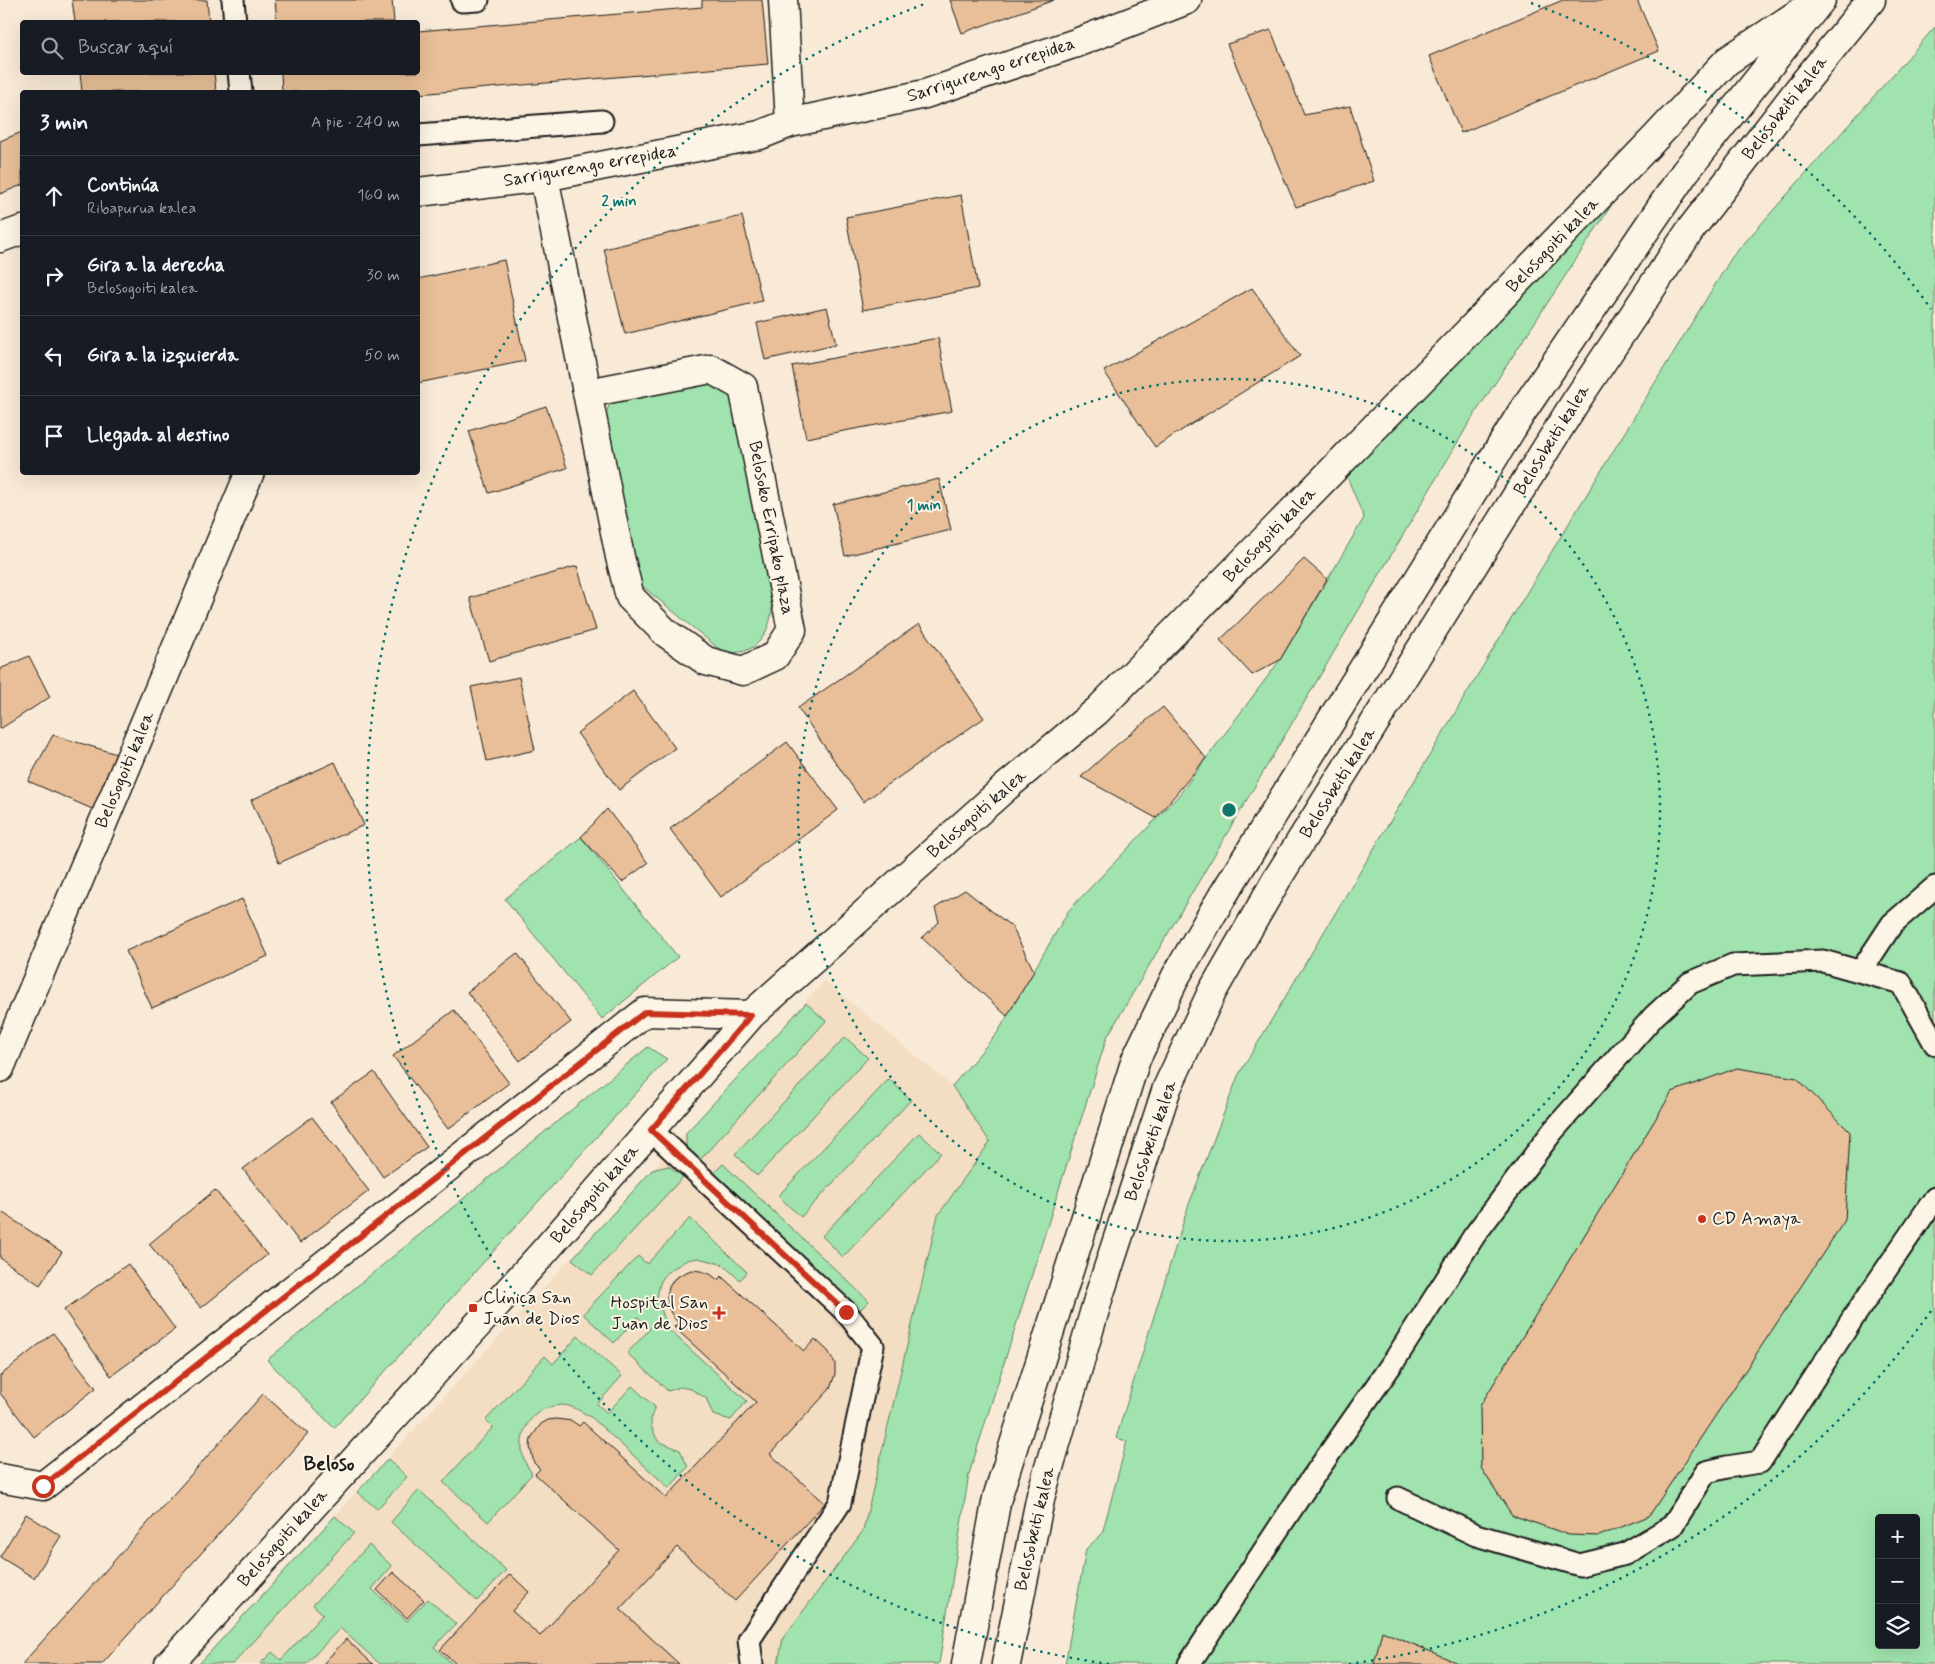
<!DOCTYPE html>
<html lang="es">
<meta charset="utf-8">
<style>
body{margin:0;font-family:Mynerve,sans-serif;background:#20242c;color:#f1f3f6}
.controls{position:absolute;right:15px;bottom:15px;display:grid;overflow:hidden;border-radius:5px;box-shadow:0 5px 20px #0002}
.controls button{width:45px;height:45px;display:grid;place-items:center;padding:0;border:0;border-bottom:1px solid #363941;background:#171b24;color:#f1f3f6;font:25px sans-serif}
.stop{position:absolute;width:15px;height:15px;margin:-11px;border:4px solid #c8321e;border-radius:50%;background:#fff}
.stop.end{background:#c8321e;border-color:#fff;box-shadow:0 1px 5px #0008}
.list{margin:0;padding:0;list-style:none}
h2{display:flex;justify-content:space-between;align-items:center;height:65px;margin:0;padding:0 20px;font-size:21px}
h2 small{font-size:16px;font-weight:400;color:#9ea1a6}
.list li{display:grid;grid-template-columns:32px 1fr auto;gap:15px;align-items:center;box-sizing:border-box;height:80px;padding:0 20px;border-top:1px solid #363941}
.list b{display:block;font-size:19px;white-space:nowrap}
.list p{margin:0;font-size:16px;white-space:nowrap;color:#9ea1a6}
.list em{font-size:16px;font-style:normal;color:#9ea1a6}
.icon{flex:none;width:28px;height:28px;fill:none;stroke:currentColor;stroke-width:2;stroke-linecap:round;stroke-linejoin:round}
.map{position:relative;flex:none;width:1935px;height:1664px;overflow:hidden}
.search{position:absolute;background:#171b24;box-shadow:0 5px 20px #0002;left:20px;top:20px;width:400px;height:55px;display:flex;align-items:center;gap:12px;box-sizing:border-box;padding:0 18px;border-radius:5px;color:#9ea1a6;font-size:19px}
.panel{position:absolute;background:#171b24;box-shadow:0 5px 20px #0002;left:20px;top:90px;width:400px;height:385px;border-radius:5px}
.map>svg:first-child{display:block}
</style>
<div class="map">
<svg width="1935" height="1664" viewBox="0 0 1935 1664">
<rect width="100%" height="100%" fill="#f8ead6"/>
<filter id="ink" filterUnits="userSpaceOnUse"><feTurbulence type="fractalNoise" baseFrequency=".02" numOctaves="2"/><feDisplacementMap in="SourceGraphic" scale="10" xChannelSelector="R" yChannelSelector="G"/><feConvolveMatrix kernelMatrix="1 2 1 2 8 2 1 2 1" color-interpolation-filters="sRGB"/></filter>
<g filter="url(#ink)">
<path fill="#f3ddc3" d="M825,981L952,1086L990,1142L938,1215L863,1531L783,1637L778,1664H199Z"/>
<path fill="#a0e3ae" stroke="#5e8065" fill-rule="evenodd" d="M1935,27V1664H1065L1086,1549L1102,1534L1127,1441L1116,1438L1188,1207L1238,1076L1538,574L1732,257ZM1879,1518H1916V1645H1879Z
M1656,137L1469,423L1107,1037L969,1474L939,1664H778L783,1638L863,1531L938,1215L990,1142L952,1086L998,1032L1069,910L1179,795L1280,660L1364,518L1341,462Z
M712,379L727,390L733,403L772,606C771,636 751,662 719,649L641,585L637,577L605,416L610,403L626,396Z
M581,837L678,957L602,1019L505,899Z
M806,1003L826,1021L699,1161L686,1146V1133Z
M845,1037L868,1058L757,1176L735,1154Z
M648,1047L667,1059L334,1428L267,1360Z
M889,1079L911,1100L801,1217L778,1196Z
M919,1133L941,1153L843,1257L822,1236Z
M723,1164L869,1301L860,1310L714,1173Z
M668,1166L683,1177L592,1275L572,1259L652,1170Z
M690,1218L747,1272L740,1280L722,1264L698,1258L687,1260L666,1273L660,1283L657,1297L668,1329L747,1401L731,1420L713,1415L706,1398L691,1389L680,1387L668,1391L627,1353L650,1329L638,1317L614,1343L583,1314L638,1256L647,1264Z
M578,1336L622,1376L597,1404L607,1413L632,1386L655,1407C648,1422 651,1427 658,1441L680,1450L688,1467L669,1488L591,1417C583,1413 572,1405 562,1405C534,1406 517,1429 523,1456C524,1462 529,1468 532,1474L488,1522L443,1482L493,1427L486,1420L545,1356L553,1364Z
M388,1459L407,1477L377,1509L357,1492Z
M419,1490L506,1570L477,1601L391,1522Z
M335,1516L354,1533L233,1664H199Z
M369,1545L392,1566L372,1589L407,1621L428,1599L456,1624L434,1647L452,1664H380L340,1628L306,1664H260L272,1652L281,1660L323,1614L313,1605Z"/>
<path fill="#e8bf98" stroke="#1c1c1c" d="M72,0H207L209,22H75Z
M275,0H392L394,22H277Z
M702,0H762L768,64L418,94V92H282L281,72H418V31L702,7Z
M950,0H1054L962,33Z
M1563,0H1637L1659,51L1461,133L1429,56Z
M1271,30L1304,115L1350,106L1374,181L1296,207L1227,44Z
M80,72H214L216,92H82Z
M22,132V185L0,194V141Z
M961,195L978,288L863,310L846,217Z
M742,216L762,301L625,334L604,249Z
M504,260L525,361L418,383V279Z
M1252,288L1300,356L1155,447L1104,371Z
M827,307L836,344L765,360L757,323Z
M938,338L952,411L806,438L792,366Z
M546,406L567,468L489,493L469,431Z
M939,479L951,530L845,556L833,504Z
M1304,559L1327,579L1280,660L1252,675L1220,640Z
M577,566L596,630L489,661L470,598Z
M919,624L984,718L863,802L798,708Z
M29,656L50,697L0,729V669Z
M519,677L535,750L487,761L471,687Z
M633,691L675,748L619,790L577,733Z
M1163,707L1206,758L1156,818L1081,777L1113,748Z
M53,735L130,758L106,815L28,781Z
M787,742L838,810L721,897L670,829Z
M335,762L364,825L279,863L251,800Z
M607,809L648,863L622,882L581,837Z
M965,890L1012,927L1034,971L1007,1016L922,938L939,922L935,908Z
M242,899L268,956L152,1008L126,951Z
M517,953L571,1022L520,1061L467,992Z
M454,1010L509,1083L448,1129L393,1056Z
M1737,1068L1797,1078L1850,1132L1845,1220L1649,1516L1599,1536L1569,1535L1512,1515L1481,1468L1480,1406L1672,1092Z
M374,1072L427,1147L383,1177L331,1102Z
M312,1117L369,1191L300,1243L243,1169Z
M215,1190L267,1255L201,1308L149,1244Z
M0,1211L62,1252L40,1285L0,1258Z
M128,1264L175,1329L111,1376L64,1310Z
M691,1270L701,1271L710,1274L718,1280L721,1276L804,1351L815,1339L828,1351L835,1363V1374L830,1389L770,1454L825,1503L735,1601L677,1547L620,1609L679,1664H456L440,1650L510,1574L529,1592L512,1611L540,1636L619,1550L535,1474L540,1469L534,1463L530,1447L531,1438L541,1424L548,1420L556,1419L572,1421L579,1426L583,1422L666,1498L756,1402L674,1327L678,1323L672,1315L668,1306L667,1297L669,1287L674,1279L682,1274Z
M53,1333L96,1388L34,1437L0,1393V1376Z
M263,1394L308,1434L102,1664H22Z
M26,1514L61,1536L34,1578L0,1557Z
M393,1572L424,1600L407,1618L377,1590Z
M1382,1631L1460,1664H1374Z
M346,1639L373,1664H323Z"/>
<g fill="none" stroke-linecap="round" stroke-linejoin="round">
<defs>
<path id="service" d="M233,0L235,22
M462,0V1L478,0
M239,72L241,92
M418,135L602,121
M1861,971L1892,924L1935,887
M651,1130L846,1312L873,1346L840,1503L749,1640L752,1664
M1398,1498L1476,1535L1580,1565L1625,1554L1672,1526L1706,1472L1727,1467L1760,1462L1853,1318L1935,1198
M1189,1664L1308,1484L1396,1358L1474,1236L1552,1132L1654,1016L1690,983L1733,965L1823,961L1901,983L1935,1044"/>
<path id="minor" d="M783,0L790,123
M544,177L620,557L630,597L666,633L706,661L743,671L775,656L792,630L743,387L711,369L588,393
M418,192L544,177L733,140L760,135L790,123L925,94L1076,43L1187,0
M0,238L22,230
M0,1068L250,472
M0,1478L43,1486L645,1012L751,1015
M169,1664L542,1254L751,1015L1006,787L1097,711L1466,334L1656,137L1727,61L1817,1"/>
<path id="secondary" d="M966,1664L997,1498L1136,1059L1176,976L1222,897L1522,412L1685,172L1821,0
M1006,1664L1041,1495L1099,1296L1167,1088L1212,992L1277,879L1576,401L1691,229L1799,89L1871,0"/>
</defs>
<use href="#service" stroke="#1c1c1c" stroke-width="25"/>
<use href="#minor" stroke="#1c1c1c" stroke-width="31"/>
<use href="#secondary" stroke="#1c1c1c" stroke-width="31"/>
<use href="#service" stroke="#fcf5e5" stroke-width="21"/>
<use href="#minor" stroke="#fcf5e5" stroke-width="28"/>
<use href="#secondary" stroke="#fcf5e5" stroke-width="28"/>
</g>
</g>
<g fill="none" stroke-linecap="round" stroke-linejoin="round" filter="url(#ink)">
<path stroke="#c8321e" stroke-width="6" d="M43,1486L645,1012L751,1015L651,1130L846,1312"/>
</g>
<g fill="none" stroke="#0f766e" stroke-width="2.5" stroke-dasharray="2.5 5">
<circle cx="1229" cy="810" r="431"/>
<path d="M1931 1311A862 862 0 0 1 1349 1664M1109 1664A862 862 0 0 1 927 3M1531 3A862 862 0 0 1 1931 309"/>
</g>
<g fill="#c8321e" stroke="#fcf5e5" stroke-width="2">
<circle cx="1702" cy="1219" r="5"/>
<rect x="468" y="1303" width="10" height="10" rx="2.5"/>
<path d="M716.5 1305.5h5v5h5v5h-5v5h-5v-5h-5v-5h5z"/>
</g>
<g text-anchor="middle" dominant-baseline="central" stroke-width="4" stroke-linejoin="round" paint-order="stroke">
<g font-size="18" fill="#1c1c1c" stroke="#fcf5e5">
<text transform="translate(991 70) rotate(-18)">Sarrigurengo errepidea</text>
<text transform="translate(1785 108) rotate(-52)">Belosobeiti kalea</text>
<text transform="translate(590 166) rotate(-10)">Sarrigurengo errepidea</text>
<text transform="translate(1553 245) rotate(-46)">Belosogoiti kalea</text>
<text transform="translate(1552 440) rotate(-58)">Belosobeiti kalea</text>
<text transform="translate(771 528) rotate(79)">Belosoko Erripako plaza</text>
<text transform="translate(1270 535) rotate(-46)">Belosogoiti kalea</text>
<text transform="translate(125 770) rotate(-67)">Belosogoiti kalea</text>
<text transform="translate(1338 783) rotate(-58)">Belosobeiti kalea</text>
<text transform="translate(977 814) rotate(-41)">Belosogoiti kalea</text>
<text transform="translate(1151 1141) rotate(-71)">Belosobeiti kalea</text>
<text transform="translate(595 1194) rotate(-49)">Belosogoiti kalea</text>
<text transform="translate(1035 1529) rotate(-77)">Belosobeiti kalea</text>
<text transform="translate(283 1538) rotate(-48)">Belosogoiti kalea</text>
</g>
<g font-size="18" fill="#1c1c1c" stroke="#fcf5e5" text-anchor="start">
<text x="1712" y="1219">CD Amaya</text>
<text x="483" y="1298">Clinica San<tspan x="483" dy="21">Juan de Dios</tspan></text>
<text x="708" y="1303" text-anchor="end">Hospital San<tspan x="708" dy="21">Juan de Dios</tspan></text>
</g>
<g font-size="20" font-weight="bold" fill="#1c1c1c" stroke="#fcf5e5">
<text x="329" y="1464">Beloso</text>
</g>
</g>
<circle cx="1229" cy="810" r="8" fill="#0f766e" stroke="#fcf5e5" stroke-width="2.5"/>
<g font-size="15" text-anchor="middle" font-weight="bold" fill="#0f766e" stroke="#fcf5e5" stroke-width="4" stroke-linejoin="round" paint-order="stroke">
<text x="619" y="206">2 min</text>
<text x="924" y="510">1 min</text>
</g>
</svg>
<div class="controls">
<button>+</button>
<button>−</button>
<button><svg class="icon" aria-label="layers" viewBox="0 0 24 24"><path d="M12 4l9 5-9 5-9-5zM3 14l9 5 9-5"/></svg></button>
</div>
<div class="stop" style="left:43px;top:1486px"></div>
<div class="stop end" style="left:846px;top:1312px"></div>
<div class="search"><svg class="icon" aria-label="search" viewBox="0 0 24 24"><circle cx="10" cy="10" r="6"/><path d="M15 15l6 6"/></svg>Buscar aquí</div>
<section class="panel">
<h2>3 min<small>A pie · 240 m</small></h2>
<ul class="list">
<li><svg class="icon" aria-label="ahead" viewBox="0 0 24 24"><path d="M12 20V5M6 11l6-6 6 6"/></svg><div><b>Continúa</b><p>Ribapurua kalea</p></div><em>160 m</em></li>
<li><svg class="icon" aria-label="right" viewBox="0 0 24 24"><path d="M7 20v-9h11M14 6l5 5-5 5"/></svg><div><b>Gira a la derecha</b><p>Belosogoiti kalea</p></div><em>30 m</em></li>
<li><svg class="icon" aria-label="left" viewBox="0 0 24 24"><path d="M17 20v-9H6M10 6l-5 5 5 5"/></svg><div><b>Gira a la izquierda</b></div><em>50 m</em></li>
<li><svg class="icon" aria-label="arrive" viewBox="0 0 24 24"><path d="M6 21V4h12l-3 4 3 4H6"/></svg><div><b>Llegada al destino</b></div></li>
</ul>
</section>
</div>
